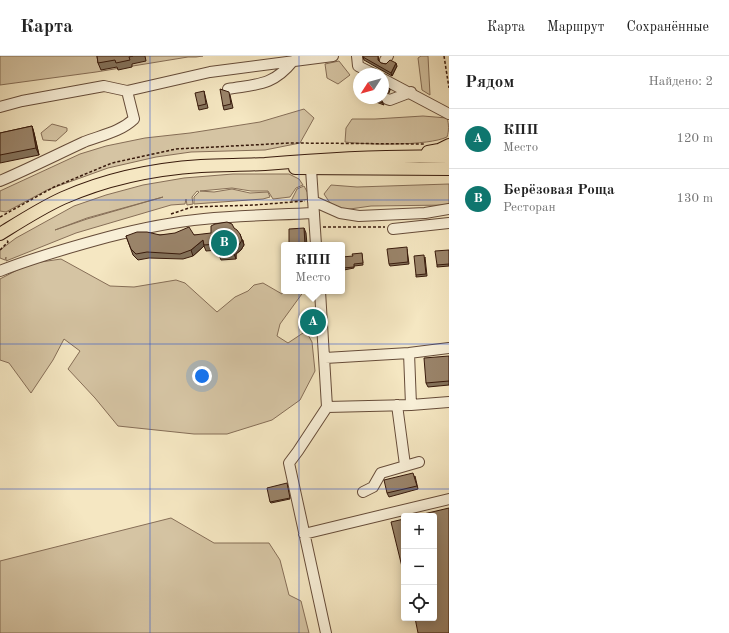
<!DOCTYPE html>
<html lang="ru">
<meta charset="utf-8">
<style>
body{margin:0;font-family:"Old Standard TT",serif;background:#f6f6f6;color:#222}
.controls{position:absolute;right:12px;bottom:12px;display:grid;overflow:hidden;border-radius:4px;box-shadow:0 2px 10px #0003}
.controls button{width:36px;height:36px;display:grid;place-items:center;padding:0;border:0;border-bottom:1px solid #e0e0e0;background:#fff;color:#222;font:20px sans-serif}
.compass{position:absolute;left:353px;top:12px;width:36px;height:36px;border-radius:50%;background:#fff;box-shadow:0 2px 10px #0003;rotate:234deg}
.you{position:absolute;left:202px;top:320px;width:14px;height:14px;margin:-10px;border:3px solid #fff;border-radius:50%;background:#1a73e8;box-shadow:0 0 0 6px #1a73e833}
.badge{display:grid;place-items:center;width:26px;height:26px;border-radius:50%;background:#0f766e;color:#fff;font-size:13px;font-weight:700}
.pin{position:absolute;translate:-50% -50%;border:2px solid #fff;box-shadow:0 1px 4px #0006}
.popup{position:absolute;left:281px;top:186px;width:64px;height:52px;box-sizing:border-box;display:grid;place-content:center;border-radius:4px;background:#fff;filter:drop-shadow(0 1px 3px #0005);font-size:13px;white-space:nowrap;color:#767676}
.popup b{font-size:15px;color:#222}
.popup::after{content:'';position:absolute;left:50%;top:100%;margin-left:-8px;border:8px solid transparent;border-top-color:#fff}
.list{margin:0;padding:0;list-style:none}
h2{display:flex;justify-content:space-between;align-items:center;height:52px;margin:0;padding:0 16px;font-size:17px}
h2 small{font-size:13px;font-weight:400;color:#767676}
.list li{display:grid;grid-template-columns:26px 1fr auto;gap:12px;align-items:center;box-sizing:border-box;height:60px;padding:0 16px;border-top:1px solid #e0e0e0}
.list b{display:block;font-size:15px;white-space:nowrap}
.list p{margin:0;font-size:13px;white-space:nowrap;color:#767676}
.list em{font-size:13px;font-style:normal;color:#767676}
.icon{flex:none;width:22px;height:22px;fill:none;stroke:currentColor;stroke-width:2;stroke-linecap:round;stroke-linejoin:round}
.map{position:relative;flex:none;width:449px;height:577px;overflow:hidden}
header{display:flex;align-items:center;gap:24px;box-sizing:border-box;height:56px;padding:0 20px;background:#fff;border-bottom:1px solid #e0e0e0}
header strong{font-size:19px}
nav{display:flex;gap:22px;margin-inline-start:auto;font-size:14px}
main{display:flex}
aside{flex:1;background:#fff}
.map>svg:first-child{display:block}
</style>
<header>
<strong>Карта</strong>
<nav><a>Карта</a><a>Маршрут</a><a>Сохранённые</a></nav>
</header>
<main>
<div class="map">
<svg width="449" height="577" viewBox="0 0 449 577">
<rect width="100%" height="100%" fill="#f5e7c2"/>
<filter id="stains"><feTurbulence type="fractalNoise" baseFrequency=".005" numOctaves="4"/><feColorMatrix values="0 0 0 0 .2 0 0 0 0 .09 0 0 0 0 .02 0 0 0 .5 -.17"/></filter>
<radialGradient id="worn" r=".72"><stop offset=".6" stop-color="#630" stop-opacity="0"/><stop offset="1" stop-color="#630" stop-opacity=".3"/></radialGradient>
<path fill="#d5c4a3" stroke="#866e57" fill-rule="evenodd" d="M0,0H203L196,1H188L96,16L0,29Z
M421,0H428L430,39L422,34L418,2Z
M339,5L350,19L338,28L327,22L325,8Z
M304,53L314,62L300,87L265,94L191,96L156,101L108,112L47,134L6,156L0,155V135L80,98L106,90L145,82L190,77L260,66Z
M423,60L447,62C449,68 449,75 447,81C428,90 367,89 345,86L346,72L352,63H375Z
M52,68L67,72V75L56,85L43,84L41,77Z
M233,118H289L299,123L303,129L296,132L290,141L273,143L268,135H251L232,132L200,135L214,136L232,133L250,137L268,136L270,141L263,143L194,148V141L199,136L197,135L192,141L193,148L187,149L186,143L185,148L171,149L76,177L6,205V201L5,204L0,202V194L16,182L74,150L106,139L143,129L184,122ZM163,141L87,163L55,174L87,162Z
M449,128V149L371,150L343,154L330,147L324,138L331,129L357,131Z
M304,130L311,143L291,145L297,133Z
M61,203L110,230L134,231L176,224L185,227L217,256L235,241L248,235L254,229L263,227L282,238L285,235H304L280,268L277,280L288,287L306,275L312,286L315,315L300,344L272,364L227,378H194L118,370L95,342L68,313L80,295L64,283L53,304L31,337L9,307L0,304V223L21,212L34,207Z
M171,462L214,487H269L280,504L289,539L301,545L309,577H0V505Z"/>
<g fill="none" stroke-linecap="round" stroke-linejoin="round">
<defs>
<path id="minor" d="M357,0L358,10L374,18
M385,4L388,0
M383,23L449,58
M228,33C257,28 273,30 293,5
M387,43L390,44L411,36
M0,51L22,45L104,30L127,35L210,16L333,0
M311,113L316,189
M0,125C28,113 56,99 84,86C102,79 120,76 134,63L127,35
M313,145L340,157L359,160L425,157L449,153
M393,173L449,167
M0,215C35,201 71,191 108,181C139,173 172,166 204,163C240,159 277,159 314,157
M320,235L327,351L298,395L289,407L326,577
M409,297L411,349
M325,302L409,297L449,292
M397,349L405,409
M327,351L411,349L449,346
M363,436L373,431L381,417L419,406
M304,478L449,443"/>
<path id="major" d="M428,96L439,94L449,89
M295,112L449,113
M0,178C21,165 41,152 63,142C106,123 154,113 201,110C222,109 243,109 265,108C326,103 387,99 449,101"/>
</defs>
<use href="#minor" stroke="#664c39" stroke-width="12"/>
<use href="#major" stroke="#37190b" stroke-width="14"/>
<path stroke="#37190b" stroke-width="1.5" stroke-dasharray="3 2" stroke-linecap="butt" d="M444,0L449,32
M171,158L192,151L255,149L305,145
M0,161L54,131L112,107L176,93L290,87L424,88
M323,171H385
M0,194L8,186L7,184"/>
<use href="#minor" stroke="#f8efd7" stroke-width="10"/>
<use href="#major" stroke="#f5e7c2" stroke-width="12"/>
</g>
<path fill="#84725b" stroke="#37190b" d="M97,0H145L146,5L132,8V11L118,14L117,11L101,14L98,7Z
M378,0L379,5L381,7L397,10L392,20L364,4L363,1Z
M383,29L390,33V34L389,37H385L383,39Z
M204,35L208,52L199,54L198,50Z
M230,39L233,52L224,54L223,50Z
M376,42H381V44L384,49L376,46L375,44Z
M32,70L34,77L39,99L0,107V77Z
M160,179H194L243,184L244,189L241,194L236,198V203L221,204L219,199L218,194L206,195L204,190L193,200L183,203L149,202L138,204L133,199L126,180Z
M407,193L409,208L390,210L389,208Z
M449,194V210L437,211V209Z
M362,198L363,209L354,210V212L344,214L343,212L353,200Z
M425,201L427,220L416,221V219Z
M315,262L316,270H309V268Z
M449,300V329L428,331L426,327Z
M415,420L418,433L389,441L387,437Z
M287,429L290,443L271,447L270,446Z"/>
<path fill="#6c5c4a" stroke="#37190b" d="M396,7L397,10L392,20L391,17Z
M32,70L34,77L39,99L36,92Z
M304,172L306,177L307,189H305Z
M240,178L244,189L241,194L236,198V203L234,198V193Z
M203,184L204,190L193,200L191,194Z"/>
<path fill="#9a846a" stroke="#37190b" d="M97,0H133L129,1L130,4L116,7L115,4L98,7Z
M363,0H378V4L381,7L386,8L390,4L396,7L391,17L363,1Z
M383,29L390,33L389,35H385L383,36Z
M220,33L229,36L231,48L223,50Z
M204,35L206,48L198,50L195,37Z
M376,42H380L383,47L375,44Z
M32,70L36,92L0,99V77Z
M227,166L232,168L234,172L237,174L240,178L242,184L239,189L234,193V198L219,199L218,188L204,189L203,184L191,194L180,198L147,196L136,198L131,193L126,180L137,176H147L160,179L175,177L189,171L194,179L211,177V170L215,168Z
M304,172L305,189H289V173Z
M407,191L408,206L389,208L387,193Z
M449,194V208L437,209L435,195Z
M362,197L363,207L354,208V211L343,212L342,201L353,200L352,198Z
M424,199L426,218L416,219L414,200Z
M308,261H314L315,268H309Z
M449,300V325L426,327L424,302Z
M413,417L417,430L387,437L384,424Z
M287,427L290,442L270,446L267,432Z
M449,452V577H418L415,562H434V460H415Z
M404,463V519L391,466Z"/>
<path fill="none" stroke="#1d4ed8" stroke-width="1" stroke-opacity="0.55" d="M150,0V577M299,0V577M0,144H449M0,288H449M0,433H449"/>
<rect width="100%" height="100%" filter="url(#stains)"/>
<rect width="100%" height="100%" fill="url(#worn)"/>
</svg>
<div class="controls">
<button>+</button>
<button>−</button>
<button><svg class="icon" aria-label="locate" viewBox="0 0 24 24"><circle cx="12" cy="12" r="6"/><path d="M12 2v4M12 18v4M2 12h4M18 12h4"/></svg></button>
</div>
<svg class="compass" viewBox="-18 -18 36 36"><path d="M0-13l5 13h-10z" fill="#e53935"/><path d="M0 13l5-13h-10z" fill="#767676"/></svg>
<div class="you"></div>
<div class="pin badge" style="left:313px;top:266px">A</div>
<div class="popup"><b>КПП</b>Место</div>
<div class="pin badge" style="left:224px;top:187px">B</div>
</div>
<aside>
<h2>Рядом<small>Найдено: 2</small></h2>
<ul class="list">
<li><span class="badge">A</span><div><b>КПП</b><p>Место</p></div><em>120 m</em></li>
<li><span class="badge">B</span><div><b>Берёзовая Роща</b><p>Ресторан</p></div><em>130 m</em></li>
</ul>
</aside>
</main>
